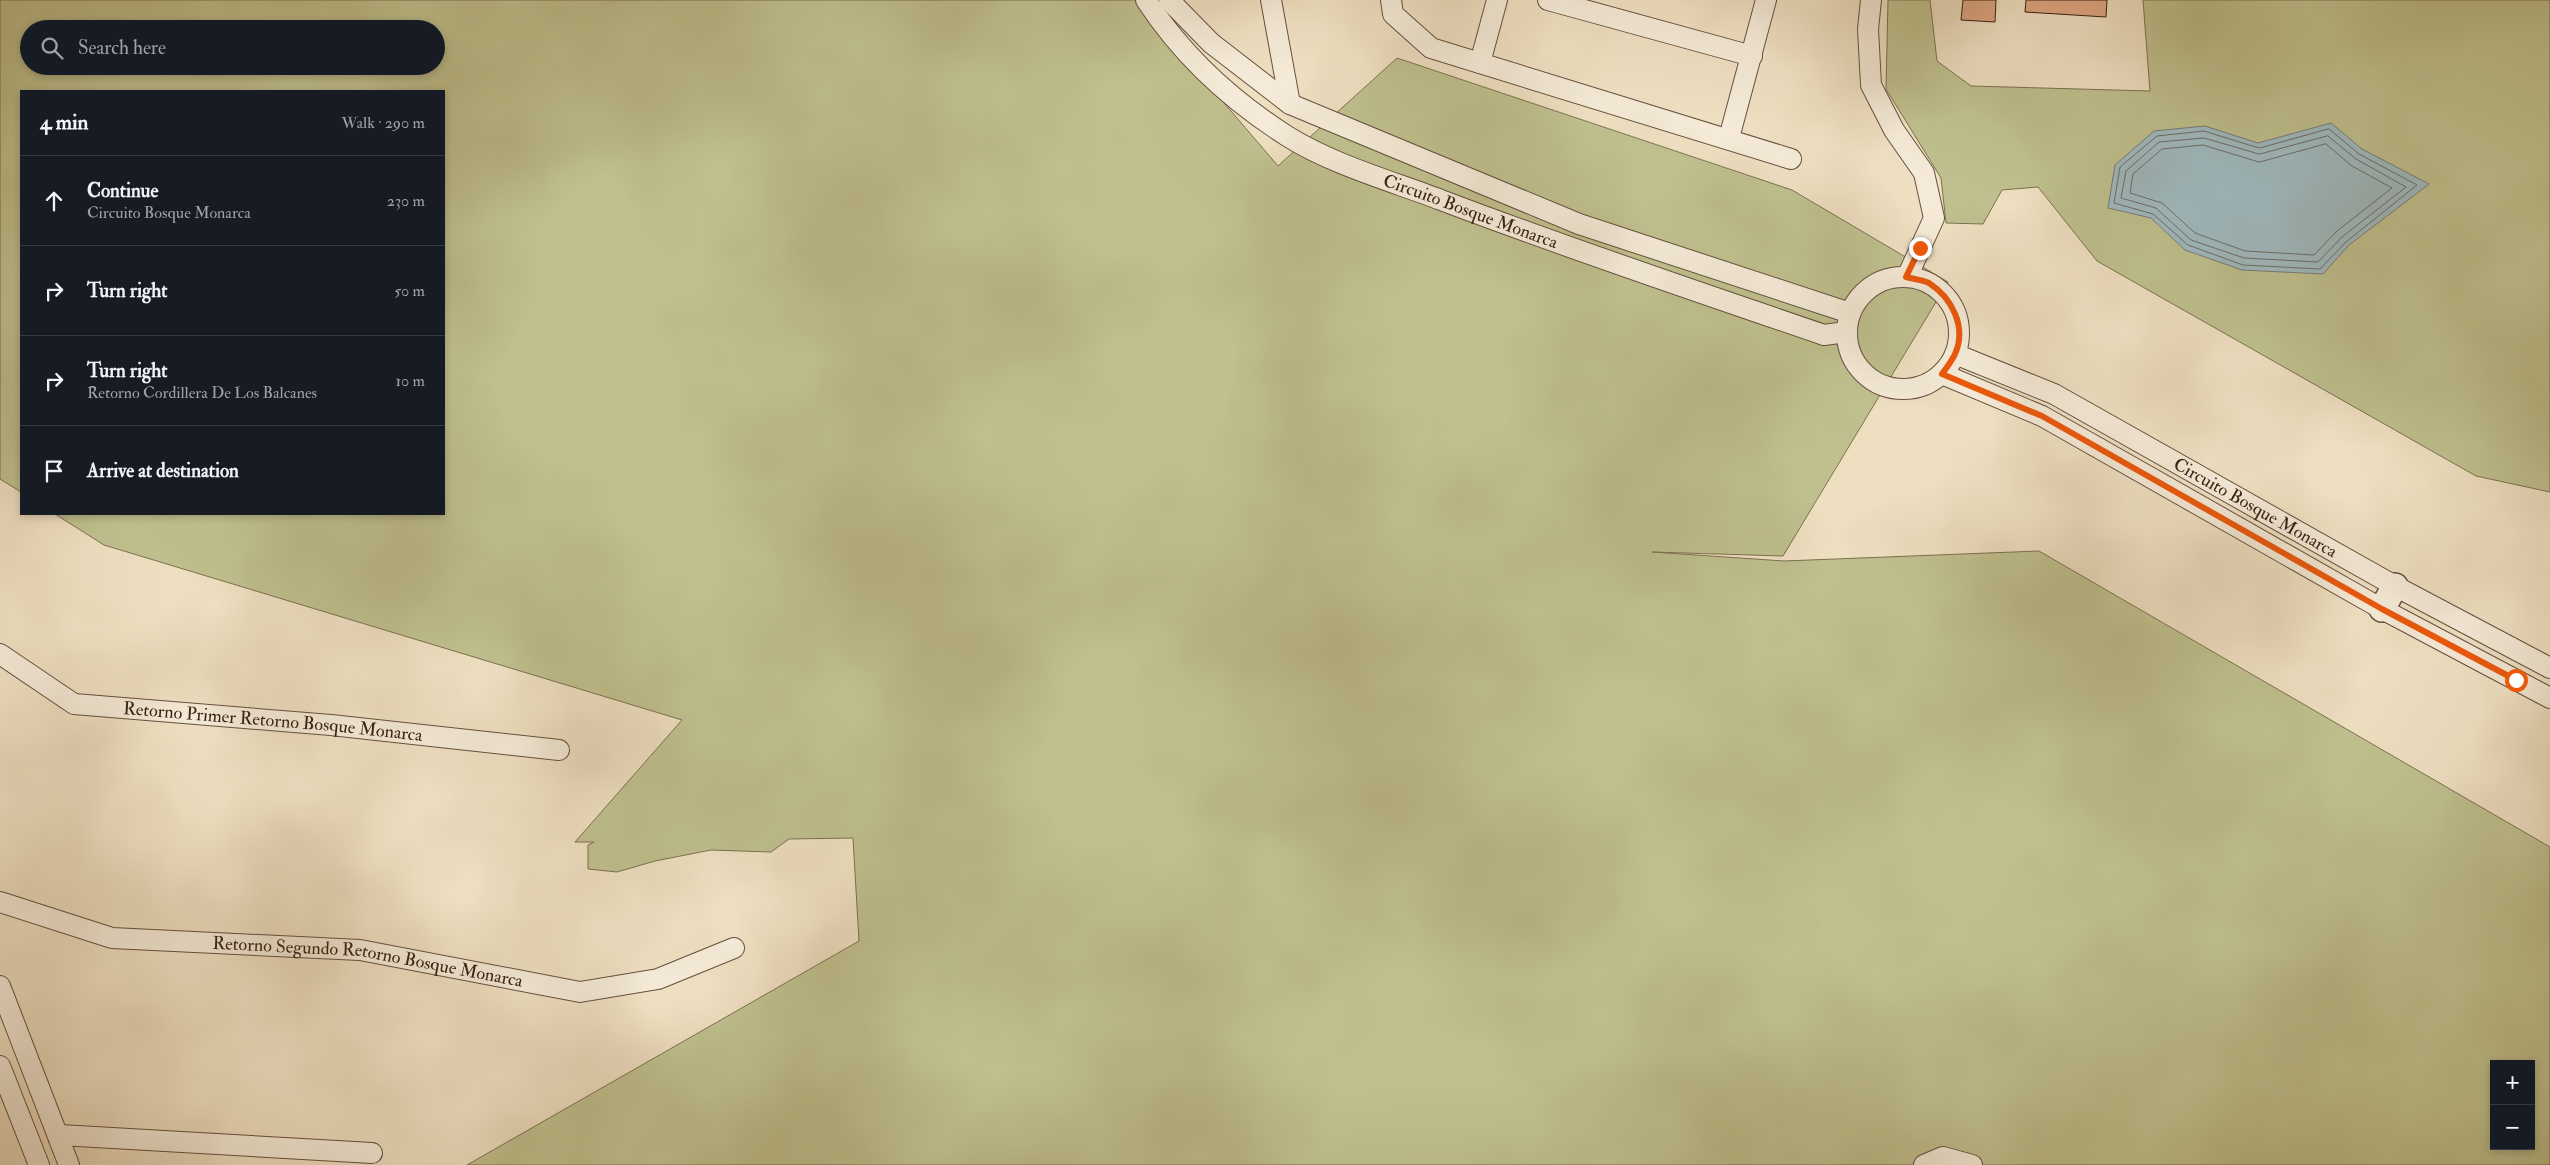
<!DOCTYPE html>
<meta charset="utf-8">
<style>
body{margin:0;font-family:"IM FELL Double Pica",serif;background:#20242c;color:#f1f3f6}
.controls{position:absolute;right:15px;bottom:15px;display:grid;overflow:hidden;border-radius:0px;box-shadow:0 2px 8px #0003}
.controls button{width:45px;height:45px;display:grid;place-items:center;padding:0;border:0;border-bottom:1px solid #363941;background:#171b24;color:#f1f3f6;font:25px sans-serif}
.stop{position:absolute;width:15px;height:15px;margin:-11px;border:4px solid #ea580c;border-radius:50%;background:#fff}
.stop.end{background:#ea580c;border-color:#fff;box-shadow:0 1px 5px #0008}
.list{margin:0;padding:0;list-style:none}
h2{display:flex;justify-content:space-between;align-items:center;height:65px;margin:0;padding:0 20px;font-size:21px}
h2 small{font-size:16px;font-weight:400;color:#9ea1a6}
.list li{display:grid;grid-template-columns:32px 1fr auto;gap:15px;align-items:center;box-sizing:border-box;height:90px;padding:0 20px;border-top:1px solid #363941}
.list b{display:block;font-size:19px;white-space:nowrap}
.list p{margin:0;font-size:16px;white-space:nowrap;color:#9ea1a6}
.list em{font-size:16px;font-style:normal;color:#9ea1a6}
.icon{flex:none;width:28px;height:28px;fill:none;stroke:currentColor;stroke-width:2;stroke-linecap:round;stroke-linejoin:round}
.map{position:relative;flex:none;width:2550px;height:1165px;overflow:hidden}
.search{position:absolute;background:#171b24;box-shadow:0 2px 8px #0003;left:20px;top:20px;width:425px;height:55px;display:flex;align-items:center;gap:12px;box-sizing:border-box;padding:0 18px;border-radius:28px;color:#9ea1a6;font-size:19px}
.panel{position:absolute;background:#171b24;box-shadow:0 2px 8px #0003;left:20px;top:90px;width:425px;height:425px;border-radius:0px}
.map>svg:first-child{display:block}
</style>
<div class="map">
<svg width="2550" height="1165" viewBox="0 0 2550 1165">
<rect width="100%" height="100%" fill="#eedfc1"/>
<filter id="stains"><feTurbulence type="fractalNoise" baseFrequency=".004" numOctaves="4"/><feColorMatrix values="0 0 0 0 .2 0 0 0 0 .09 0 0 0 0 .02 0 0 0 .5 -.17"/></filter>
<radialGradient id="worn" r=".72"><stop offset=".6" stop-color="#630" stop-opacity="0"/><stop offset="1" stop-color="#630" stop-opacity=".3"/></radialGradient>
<path fill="#bfc08e" stroke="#7c7050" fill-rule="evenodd" d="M0,0H1136L1278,166L1397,58L1792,190L1948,282L1783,556L1652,552L1784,561L2039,551L2550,847V1165H467L859,941L853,838L789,839L771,852L711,850L655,861L617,872L588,869V845L594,842H575L682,720L104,545L55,514H444V91H21V492L0,479ZM29,29H436V66H29ZM2494,1064H2531V1146H2494Z
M1888,0H1930L1937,61L1971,86L2150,91L2143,0H2550V492L2476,476L2097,261L2038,187L2002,190L1983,224L1946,223L1941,178L1886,89Z"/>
<path fill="#9fb9be" stroke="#767c7a" d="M2331,123L2362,149L2429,184L2349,245L2323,274L2242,270L2185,250L2151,218L2108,208L2115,165L2154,131L2205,126L2258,143Z"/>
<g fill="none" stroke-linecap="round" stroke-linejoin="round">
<path stroke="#6c6d68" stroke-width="1" d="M2329,129L2359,154L2417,185L2346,242L2320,269L2243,265L2188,245L2153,214L2114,203L2120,167L2157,136L2204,131L2259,148Z
M2328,136L2356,159L2406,187L2342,237L2318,262L2244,258L2191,240L2156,208L2121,198L2126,171L2159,142L2204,138L2259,154Z
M2326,144L2352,166L2392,188L2337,231L2314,255L2245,251L2195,233L2162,203L2130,193L2133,174L2162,149L2203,145L2259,162Z"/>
</g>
<path fill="#dba582" stroke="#382113" d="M1963,0H1996L1995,22L1961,20Z
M2026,0H2107L2106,17L2025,12Z"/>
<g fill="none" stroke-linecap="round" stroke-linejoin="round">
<defs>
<g id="minor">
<path id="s1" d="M1146,0C1182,55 1232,101 1287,136C1331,164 1391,181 1441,200C1567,248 1696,291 1824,335L1846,332"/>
<path d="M1169,0L1211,43L1290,104L1579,224L1850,313"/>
<path d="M1271,0L1290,104"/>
<path d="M1391,0L1393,14L1431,48L1791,159"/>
<path d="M1548,0L1752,56"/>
<path d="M1871,0L1868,29L1871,85L1894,130L1924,173L1934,218L1907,277"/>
<path d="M1480,63L1497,0"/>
<path d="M1729,138L1766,0"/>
<circle cx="1903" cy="333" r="56"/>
<path id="s2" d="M1955,354L2054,394L2395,586L2550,668"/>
<path d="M1942,374L2042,416L2382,609L2550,698"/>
<path id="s3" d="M0,654L74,704L331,725L559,750"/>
<path id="s4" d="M0,902L112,938L360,950L580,992L658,979L734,948"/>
<path d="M0,986L69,1165"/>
<path d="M0,1066L39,1165"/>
<path d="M60,1135L372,1153"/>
<path d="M1924,1165L1943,1157L1972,1165"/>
</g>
<path id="tertiary" d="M2382,609L2395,586"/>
</defs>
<use href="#minor" stroke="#66503e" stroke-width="22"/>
<use href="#tertiary" stroke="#66503e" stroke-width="28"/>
<use href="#minor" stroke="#f4ead7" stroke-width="20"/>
<use href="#tertiary" stroke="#f4ead7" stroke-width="25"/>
</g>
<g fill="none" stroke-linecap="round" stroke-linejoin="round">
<path stroke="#ea580c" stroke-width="6" d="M1920,248L1906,277C1914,279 1923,280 1929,283C1952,298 1967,327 1955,354C1952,361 1946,368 1942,374L2042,416L2382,609L2516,680"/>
</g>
<g text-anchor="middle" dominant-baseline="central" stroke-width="4" stroke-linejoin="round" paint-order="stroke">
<g font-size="18" fill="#382113" stroke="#f4ead7">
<text stroke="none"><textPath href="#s1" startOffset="396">Circuito Bosque Monarca</textPath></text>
<text stroke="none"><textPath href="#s2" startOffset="338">Circuito Bosque Monarca</textPath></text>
<text stroke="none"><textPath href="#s3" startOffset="289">Retorno Primer Retorno Bosque Monarca</textPath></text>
<text stroke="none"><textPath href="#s4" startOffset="375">Retorno Segundo Retorno Bosque Monarca</textPath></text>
</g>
</g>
<rect width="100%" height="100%" filter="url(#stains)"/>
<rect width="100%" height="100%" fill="url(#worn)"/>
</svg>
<div class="controls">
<button>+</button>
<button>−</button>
</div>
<div class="stop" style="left:2516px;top:680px"></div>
<div class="stop end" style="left:1920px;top:248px"></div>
<div class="search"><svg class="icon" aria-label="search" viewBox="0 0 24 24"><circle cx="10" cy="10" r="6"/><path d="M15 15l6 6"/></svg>Search here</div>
<section class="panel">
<h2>4 min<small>Walk · 290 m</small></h2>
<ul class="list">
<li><svg class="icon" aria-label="ahead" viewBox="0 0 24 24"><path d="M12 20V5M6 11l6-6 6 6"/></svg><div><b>Continue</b><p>Circuito Bosque Monarca</p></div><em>230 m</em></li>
<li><svg class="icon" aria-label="right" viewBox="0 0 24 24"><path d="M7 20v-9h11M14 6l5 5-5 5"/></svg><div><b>Turn right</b></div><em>50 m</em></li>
<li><svg class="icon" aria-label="right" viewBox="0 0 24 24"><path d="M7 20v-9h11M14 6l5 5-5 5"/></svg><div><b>Turn right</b><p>Retorno Cordillera De Los Balcanes</p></div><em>10 m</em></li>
<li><svg class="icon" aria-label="arrive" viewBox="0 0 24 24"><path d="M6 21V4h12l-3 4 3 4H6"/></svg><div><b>Arrive at destination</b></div></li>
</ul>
</section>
</div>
